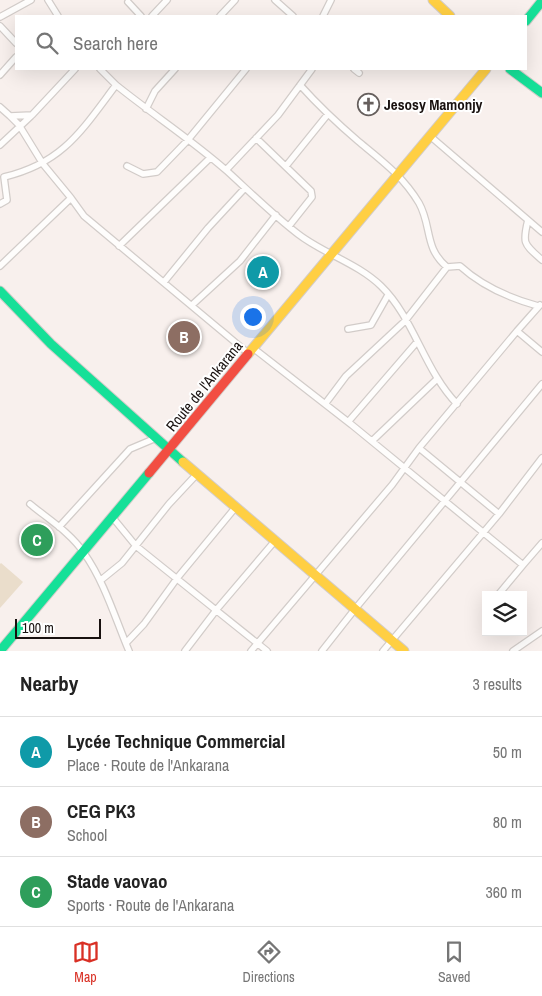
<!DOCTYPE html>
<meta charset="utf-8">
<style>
body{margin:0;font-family:"Archivo Narrow",sans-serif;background:#f6f6f6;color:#222}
.controls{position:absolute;right:15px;bottom:15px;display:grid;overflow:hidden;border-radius:0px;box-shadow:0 5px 20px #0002}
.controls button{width:45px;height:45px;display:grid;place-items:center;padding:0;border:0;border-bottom:1px solid #e0e0e0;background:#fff;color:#222;font:25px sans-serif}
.scale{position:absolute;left:15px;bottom:12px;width:86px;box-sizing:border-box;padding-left:5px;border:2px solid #18110f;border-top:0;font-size:14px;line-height:18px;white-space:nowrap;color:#18110f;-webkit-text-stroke:4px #fff;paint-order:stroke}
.you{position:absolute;left:252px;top:316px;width:18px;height:18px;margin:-12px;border:4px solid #fff;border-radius:50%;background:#1a73e8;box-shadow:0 0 0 8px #1a73e833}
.badge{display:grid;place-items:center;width:32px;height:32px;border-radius:50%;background:#d93025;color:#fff;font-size:16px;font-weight:700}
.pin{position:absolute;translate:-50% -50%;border:2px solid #fff;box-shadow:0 1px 5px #0006}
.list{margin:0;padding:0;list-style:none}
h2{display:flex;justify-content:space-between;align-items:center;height:65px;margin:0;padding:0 20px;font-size:21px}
h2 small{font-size:16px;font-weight:400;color:#767676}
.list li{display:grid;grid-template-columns:32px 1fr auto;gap:15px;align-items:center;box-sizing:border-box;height:70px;padding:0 20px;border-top:1px solid #e0e0e0}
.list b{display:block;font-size:19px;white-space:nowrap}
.list p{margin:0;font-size:16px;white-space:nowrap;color:#767676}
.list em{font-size:16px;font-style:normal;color:#767676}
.icon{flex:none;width:28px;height:28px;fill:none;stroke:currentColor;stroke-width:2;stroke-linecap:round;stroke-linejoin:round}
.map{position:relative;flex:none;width:542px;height:651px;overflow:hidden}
.search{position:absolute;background:#fff;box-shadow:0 5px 20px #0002;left:15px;right:15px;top:15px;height:55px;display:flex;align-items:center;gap:12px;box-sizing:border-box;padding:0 18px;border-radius:0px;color:#767676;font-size:19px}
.sheet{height:275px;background:#fff}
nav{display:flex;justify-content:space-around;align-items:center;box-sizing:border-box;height:70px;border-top:1px solid #e0e0e0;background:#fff;font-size:14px;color:#767676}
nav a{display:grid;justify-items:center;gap:2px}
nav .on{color:#d93025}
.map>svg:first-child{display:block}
</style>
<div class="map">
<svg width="542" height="651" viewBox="0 0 542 651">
<rect width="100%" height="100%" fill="#f8f0ed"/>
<path fill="#eaddcb" d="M1,563L23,582L0,608V564Z"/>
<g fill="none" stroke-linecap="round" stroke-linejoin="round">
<defs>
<path id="street" d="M48,0L58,16
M275,0L293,16
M128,2L141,16
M152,16L167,0
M220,16L235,0
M323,16L331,0
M0,17L31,0
M0,26L16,43
M100,69L116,85C152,114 192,140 227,171C250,192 273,215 298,234C324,254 357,263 381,286C414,318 424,370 457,404
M354,69L359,73
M0,75L16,57
M300,85C318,105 337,123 358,141C381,160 403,176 419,203C432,226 424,248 447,267
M0,107L10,116L32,115L75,69
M146,109L155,91L175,69
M10,116L19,125L43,164L71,198
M430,136L528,220C522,244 524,244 542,260
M256,138L311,191L312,197L289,226
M0,145L31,116
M127,166L143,174L157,172L187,141L246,69
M286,166L328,114
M226,170L278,115L312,69
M0,204L7,200L4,177C63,163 82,130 116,85
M528,220L542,232
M119,246L210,158
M0,266L71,198L84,216L248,353
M164,282L208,228L245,188
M192,305L240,261L276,215
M348,329L371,325L388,295
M517,331L540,305
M253,348L352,425L523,565L498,595
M325,404L346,376L405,321L447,267L460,266C483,287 509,298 538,306
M348,422L417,342
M372,441L437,379
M419,448L499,514
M30,504C48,519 71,533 84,553C105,583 115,618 129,651
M113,518L136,546L267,651
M59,527L130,449L156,438
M523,565L542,543
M101,580L122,563L169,504L197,474
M126,643L144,624L178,577L235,508
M185,651L217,609L274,542
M251,651L392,485L419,448L517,331L542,352
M322,651L355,609L542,384
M383,651L499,514L542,458
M513,651L542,631"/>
<path id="fast" d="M526,21L542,1
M510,69L542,93
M0,291L51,344L183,462
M0,651L149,473"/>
<path id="slow" d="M433,0L450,16
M248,354L486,69
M183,462L404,651"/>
<path id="jam" d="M149,473L248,354"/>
</defs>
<use href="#street" stroke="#d2ccc9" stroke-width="8"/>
<use href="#fast" stroke="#d2ccc9" stroke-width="11"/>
<use href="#slow" stroke="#d2ccc9" stroke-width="11"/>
<use href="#jam" stroke="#d2ccc9" stroke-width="11"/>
<use href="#street" stroke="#fefdfc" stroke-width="5.5"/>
<use href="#fast" stroke="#16e098" stroke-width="9"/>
<use href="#slow" stroke="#ffcf43" stroke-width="9"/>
<use href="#jam" stroke="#f24e42" stroke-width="9"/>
</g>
<defs>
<symbol id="church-ring" viewBox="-11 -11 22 22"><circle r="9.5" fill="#fff" stroke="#665f5d" stroke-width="1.5"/><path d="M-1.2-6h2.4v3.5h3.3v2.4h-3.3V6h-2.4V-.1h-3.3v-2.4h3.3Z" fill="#665f5d"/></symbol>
</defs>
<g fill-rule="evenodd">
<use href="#church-ring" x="356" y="92" width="25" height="25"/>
</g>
<g text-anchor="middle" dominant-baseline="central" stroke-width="4" stroke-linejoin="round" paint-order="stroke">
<g font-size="15" font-weight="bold" fill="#18110f" stroke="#fff" text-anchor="start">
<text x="384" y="104">Jesosy Mamonjy</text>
</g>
<g font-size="15" fill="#18110f" stroke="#fff">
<text transform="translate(204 386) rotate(-51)">Route de l'Ankarana</text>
</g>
</g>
</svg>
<div class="controls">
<button><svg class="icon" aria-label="layers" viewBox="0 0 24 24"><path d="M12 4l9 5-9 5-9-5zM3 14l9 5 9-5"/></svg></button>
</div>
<div class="scale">100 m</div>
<div class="you"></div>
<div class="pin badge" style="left:263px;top:272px;background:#0f9aa8">A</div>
<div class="pin badge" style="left:184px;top:337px;background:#8d6e63">B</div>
<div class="pin badge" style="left:37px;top:540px;background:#2e9e5b">C</div>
<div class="search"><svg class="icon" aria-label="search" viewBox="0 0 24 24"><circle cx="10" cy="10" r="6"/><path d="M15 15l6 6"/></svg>Search here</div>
</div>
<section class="sheet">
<h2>Nearby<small>3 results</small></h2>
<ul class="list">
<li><span class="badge" style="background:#0f9aa8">A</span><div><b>Lycée Technique Commercial</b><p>Place · Route de l'Ankarana</p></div><em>50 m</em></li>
<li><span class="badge" style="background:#8d6e63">B</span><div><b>CEG PK3</b><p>School</p></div><em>80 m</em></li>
<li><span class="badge" style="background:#2e9e5b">C</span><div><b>Stade vaovao</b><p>Sports · Route de l'Ankarana</p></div><em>360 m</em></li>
</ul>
</section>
<nav>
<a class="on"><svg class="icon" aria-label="map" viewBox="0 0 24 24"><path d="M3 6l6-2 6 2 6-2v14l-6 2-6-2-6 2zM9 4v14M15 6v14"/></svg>Map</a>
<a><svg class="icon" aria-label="directions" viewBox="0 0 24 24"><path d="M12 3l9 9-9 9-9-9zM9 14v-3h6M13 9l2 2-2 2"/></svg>Directions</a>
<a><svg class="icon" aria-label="saved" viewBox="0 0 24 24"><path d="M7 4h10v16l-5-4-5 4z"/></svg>Saved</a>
</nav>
